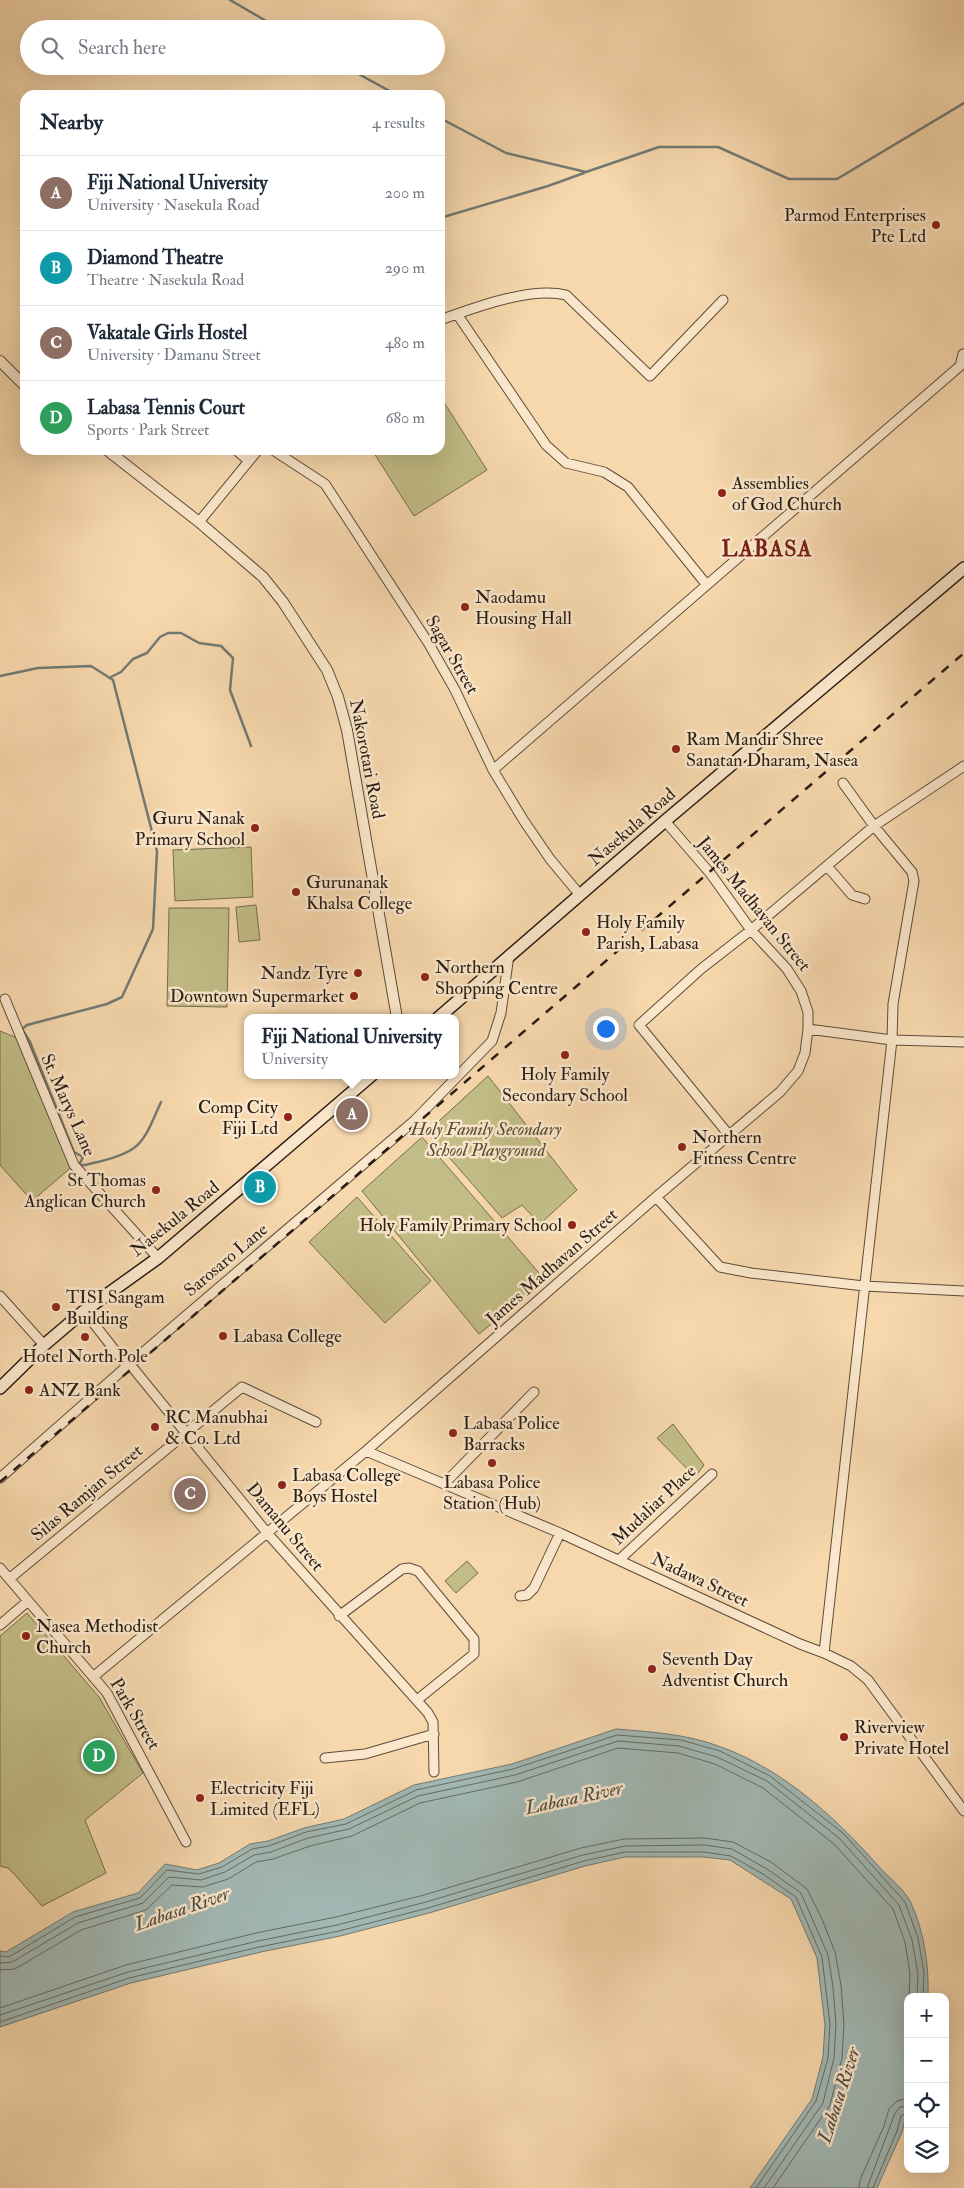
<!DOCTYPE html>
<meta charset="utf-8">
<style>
body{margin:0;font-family:"IM FELL Double Pica",serif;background:#f6f6f7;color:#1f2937}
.controls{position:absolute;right:15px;bottom:15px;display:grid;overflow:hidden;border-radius:10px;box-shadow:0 5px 20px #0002}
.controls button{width:45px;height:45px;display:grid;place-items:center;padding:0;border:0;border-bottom:1px solid #e0e1e3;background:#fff;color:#1f2937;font:25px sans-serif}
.you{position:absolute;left:605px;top:1028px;width:18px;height:18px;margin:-12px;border:4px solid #fff;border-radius:50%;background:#1a73e8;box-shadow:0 0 0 8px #1a73e833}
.badge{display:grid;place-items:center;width:32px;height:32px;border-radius:50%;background:#8f2418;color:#fff;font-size:16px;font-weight:700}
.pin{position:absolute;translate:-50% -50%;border:2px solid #fff;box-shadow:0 1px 5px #0006}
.popup{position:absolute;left:244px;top:1014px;width:215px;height:65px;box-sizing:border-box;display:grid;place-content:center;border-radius:10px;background:#fff;filter:drop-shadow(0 1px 4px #0005);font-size:16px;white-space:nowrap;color:#747a83}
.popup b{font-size:19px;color:#1f2937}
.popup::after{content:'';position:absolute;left:50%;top:100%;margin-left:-10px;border:10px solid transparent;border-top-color:#fff}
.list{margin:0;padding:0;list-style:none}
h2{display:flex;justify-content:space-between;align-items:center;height:65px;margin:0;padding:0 20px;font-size:21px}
h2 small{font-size:16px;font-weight:400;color:#747a83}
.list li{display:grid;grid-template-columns:32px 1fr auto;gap:15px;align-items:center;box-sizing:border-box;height:75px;padding:0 20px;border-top:1px solid #e0e1e3}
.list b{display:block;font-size:19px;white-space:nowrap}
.list p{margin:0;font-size:16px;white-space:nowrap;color:#747a83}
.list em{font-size:16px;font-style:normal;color:#747a83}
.icon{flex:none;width:28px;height:28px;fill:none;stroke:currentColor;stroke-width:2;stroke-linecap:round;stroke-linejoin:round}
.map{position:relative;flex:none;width:964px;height:2188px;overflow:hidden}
.search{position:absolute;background:#fff;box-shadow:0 5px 20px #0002;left:20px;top:20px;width:425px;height:55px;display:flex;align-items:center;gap:12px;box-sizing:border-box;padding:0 18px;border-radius:28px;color:#747a83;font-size:19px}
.panel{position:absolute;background:#fff;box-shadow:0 5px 20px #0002;left:20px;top:90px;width:425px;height:365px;border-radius:15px}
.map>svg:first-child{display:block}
</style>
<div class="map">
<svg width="964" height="2188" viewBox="0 0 964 2188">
<rect width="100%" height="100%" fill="#f7d8ad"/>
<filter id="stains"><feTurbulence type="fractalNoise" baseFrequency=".004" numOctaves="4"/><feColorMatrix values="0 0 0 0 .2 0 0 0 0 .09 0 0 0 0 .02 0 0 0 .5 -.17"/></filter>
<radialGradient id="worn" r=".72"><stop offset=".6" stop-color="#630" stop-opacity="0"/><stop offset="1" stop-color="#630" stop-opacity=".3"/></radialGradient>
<path fill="#c2bd86" stroke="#756d4d" d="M440,396L487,470L414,516L372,450H440Z
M251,847L253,897L175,901L173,850Z
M256,905L260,940L239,942L236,907Z
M169,908H229L227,1007L167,1006Z
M0,1031L25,1041L74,1165L32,1201L0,1165Z
M488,1076L577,1190L540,1224L522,1205L502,1218L427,1132Z
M422,1137L545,1280L479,1334L362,1191Z
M357,1197L431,1281L385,1323L309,1242Z
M673,1424L704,1465L695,1477L657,1438Z
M467,1561L478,1573L456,1593L445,1581Z
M27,1613L99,1697L143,1773L85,1820L106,1873L42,1906L16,1876L8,1868L0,1866V1636Z"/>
<path fill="#a1b8b4" stroke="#717a74" d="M616,1729C652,1732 687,1734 721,1747C785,1770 838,1820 882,1870C891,1879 904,1890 910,1901C924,1931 929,1963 928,1997H908V2108L902,2132L877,2188H750L812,2099L823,2057L825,2025L817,1958L791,1899L730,1860L704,1857H625L585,1866L429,1913L340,1936L261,1952L131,1983L0,2027V1951L6,1952L73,1912L138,1893L165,1864L197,1870L219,1863L250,1844L268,1841L304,1828L344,1819L414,1785L512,1764Z"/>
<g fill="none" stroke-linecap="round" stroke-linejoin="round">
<path stroke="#646a64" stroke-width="1" d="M0,1956L9,1957L75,1917L140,1898L167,1870L199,1874L222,1867L252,1849L269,1846L306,1832L346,1824L416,1790L513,1769L617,1735L681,1740L720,1751L770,1776L844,1834L905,1902L918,1938L924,1973L923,1997
M0,1963L12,1962L78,1923L143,1903L169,1877L201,1880L225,1872L254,1855L271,1852L308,1838L349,1829L418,1796L515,1775L618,1741L679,1746L717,1757L767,1781L839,1838L899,1905L912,1940L918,1974L917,1997
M0,1970L15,1969L81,1930L146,1910L172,1885L203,1887L228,1879L256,1862L273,1859L310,1846L352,1836L420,1803L517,1782L618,1748L678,1753L715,1764L763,1788L834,1844L893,1909L905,1942L910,1974L909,1997
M0,2008L126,1965L256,1933L336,1917L424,1895L581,1848L624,1839L705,1838L733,1842L771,1862L807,1889L822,1919L835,1952L841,1985L844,2024L842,2058L830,2105L773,2188
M0,2015L128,1972L258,1941L337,1925L426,1902L583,1855L625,1846L704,1845L732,1849L767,1869L801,1893L828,1955L833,1987L836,2024L834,2058L823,2103L764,2188
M0,2022L129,1978L259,1947L339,1931L428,1908L584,1861L625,1852H704L731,1856L763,1874L796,1897L822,1957L830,2024L828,2058L816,2101L756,2188
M859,2188L860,2180L884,2126L889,2109L897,2101L908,2098
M867,2188L895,2113L900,2107L908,2106
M873,2188L897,2131L901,2116L908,2112"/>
<path stroke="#717a74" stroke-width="2.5" d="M230,0L280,29
M344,66L397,95
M440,118L506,153L586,172L659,147H718L789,179H837L964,103
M440,218L548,186L584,173
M0,676L38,668L91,666L113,680L157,851L153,929L122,997L107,1004L27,1025L22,1029L30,1042L74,1152L83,1157L79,1165C87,1166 91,1163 98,1162C143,1151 143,1142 161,1102
M109,678L121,672L133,659L147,653L160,637L168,633H181L199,643L221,646L233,658L230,690L251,746"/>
<defs>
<path id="minor" d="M457,314L546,445L566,463L604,472L628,487L706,584
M440,320C474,308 531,286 566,295L650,376L723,300
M236,450L249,461
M273,450L325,484L429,644L455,690L493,770L524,821L550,859L580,895
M199,522L258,450
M493,770L960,366L963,354
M827,866L852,895L865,899
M5,999L74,1165L158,1258
M808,1029L892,1040L964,1042
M729,1135L639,1025L701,969L751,930L874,826L964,766
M656,1197L720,1267L751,1273L864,1286L964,1291
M0,1296L44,1345
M84,1311L127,1366L133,1368L268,1534L428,1713L433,1722L434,1772
M366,1451L560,1533L800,1644L824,1653L851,1666L868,1680L964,1811
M0,1478L127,1366L414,1121L492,1041L501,1013L509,955
M445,1483L534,1392
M619,1560L712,1474
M0,1568L107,1693L186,1842
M9,1579L242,1387L316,1422
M520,1596L527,1595L534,1588L560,1533
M339,1616L402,1569L409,1568L418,1571L474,1639V1654L417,1700
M0,1625L28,1601
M824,1653L892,1040L893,1004L914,881L912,872L874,826L843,783
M93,1677L366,1451L656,1197L780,1092L798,1071L805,1053L808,1029V1012L801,991L787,969L751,930L710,873L665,821
M325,1758L365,1754L434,1734"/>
<path id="tertiary" d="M0,361L25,386
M107,450L199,522L263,577L283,602L327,670L338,697L347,730L397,1018"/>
<path id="secondary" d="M438,1018L665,821L964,568
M0,1388L44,1345L84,1311L158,1258L372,1075"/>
</defs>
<use href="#minor" stroke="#5c4c3a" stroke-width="11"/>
<use href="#tertiary" stroke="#5c4c3a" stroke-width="12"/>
<use href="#secondary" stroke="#281d14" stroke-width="14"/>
<use href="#minor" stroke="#fae6ca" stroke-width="9"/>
<use href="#tertiary" stroke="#fae6ca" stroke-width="10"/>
<use href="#secondary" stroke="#fae6ca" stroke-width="11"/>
<path stroke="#281d14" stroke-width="2.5" stroke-dasharray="9 9" stroke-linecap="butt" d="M0,1482L964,653"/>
</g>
<g fill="#8f2418" stroke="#fae6ca" stroke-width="2">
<circle cx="936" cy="225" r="5"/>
<circle cx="722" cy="493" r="5"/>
<circle cx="465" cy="607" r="5"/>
<circle cx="676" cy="749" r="5"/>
<circle cx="255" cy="828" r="5"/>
<circle cx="296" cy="892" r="5"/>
<circle cx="586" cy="932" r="5"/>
<circle cx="358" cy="973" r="5"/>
<circle cx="425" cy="977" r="5"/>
<circle cx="354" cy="996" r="5"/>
<circle cx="565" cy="1055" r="5"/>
<circle cx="288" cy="1117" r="5"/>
<circle cx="682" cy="1147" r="5"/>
<circle cx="156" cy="1190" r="5"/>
<circle cx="572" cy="1225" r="5"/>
<circle cx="56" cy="1307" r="5"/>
<circle cx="223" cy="1336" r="5"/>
<circle cx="85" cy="1337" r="5"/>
<circle cx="29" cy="1390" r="5"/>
<circle cx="155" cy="1427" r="5"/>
<circle cx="453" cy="1433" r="5"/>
<circle cx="492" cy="1463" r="5"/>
<circle cx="282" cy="1485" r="5"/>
<circle cx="26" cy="1636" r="5"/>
<circle cx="652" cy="1669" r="5"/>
<circle cx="844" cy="1737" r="5"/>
<circle cx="200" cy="1798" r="5"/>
</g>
<g text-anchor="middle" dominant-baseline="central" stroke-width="5" stroke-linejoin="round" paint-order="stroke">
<g font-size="18" fill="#281d14" stroke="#fae6ca" text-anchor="start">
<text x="926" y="215" text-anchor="end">Parmod Enterprises<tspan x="926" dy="21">Pte Ltd</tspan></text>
<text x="732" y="483">Assemblies<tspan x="732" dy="21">of God Church</tspan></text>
<text x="475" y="597">Naodamu<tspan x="475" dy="21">Housing Hall</tspan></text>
<text x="686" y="739">Ram Mandir Shree<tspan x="686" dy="21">Sanatan Dharam, Nasea</tspan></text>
<text x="245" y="818" text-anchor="end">Guru Nanak<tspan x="245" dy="21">Primary School</tspan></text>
<text x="306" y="882">Gurunanak<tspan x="306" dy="21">Khalsa College</tspan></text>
<text x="596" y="922">Holy Family<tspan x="596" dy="21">Parish, Labasa</tspan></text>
<text x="435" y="967">Northern<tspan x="435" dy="21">Shopping Centre</tspan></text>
<text x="348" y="973" text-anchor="end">Nandz Tyre</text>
<text x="344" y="996" text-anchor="end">Downtown Supermarket</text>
<text x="565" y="1074" text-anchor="middle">Holy Family<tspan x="565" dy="21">Secondary School</tspan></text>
<text x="278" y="1107" text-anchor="end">Comp City<tspan x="278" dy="21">Fiji Ltd</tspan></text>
<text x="692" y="1137">Northern<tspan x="692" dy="21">Fitness Centre</tspan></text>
<text x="146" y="1180" text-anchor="end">St Thomas<tspan x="146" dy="21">Anglican Church</tspan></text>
<text x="562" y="1225" text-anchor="end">Holy Family Primary School</text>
<text x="66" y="1297">TISI Sangam<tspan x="66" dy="21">Building</tspan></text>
<text x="233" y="1336">Labasa College</text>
<text x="85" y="1356" text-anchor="middle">Hotel North Pole</text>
<text x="39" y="1390">ANZ Bank</text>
<text x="165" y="1417">RC Manubhai<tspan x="165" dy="21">&amp; Co. Ltd</tspan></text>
<text x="463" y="1423">Labasa Police<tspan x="463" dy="21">Barracks</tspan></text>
<text x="292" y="1475">Labasa College<tspan x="292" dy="21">Boys Hostel</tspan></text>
<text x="492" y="1482" text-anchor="middle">Labasa Police<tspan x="492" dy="21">Station (Hub)</tspan></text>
<text x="36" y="1626">Nasea Methodist<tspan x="36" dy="21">Church</tspan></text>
<text x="662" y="1659">Seventh Day<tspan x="662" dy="21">Adventist Church</tspan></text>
<text x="854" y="1727">Riverview<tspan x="854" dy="21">Private Hotel</tspan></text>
<text x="210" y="1788">Electricity Fiji<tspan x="210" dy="21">Limited (EFL)</tspan></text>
</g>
<g font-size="18" fill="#281d14" stroke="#fae6ca">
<text transform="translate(452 655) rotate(60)">Sagar Street</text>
<text transform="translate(367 759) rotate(79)">Nakorotari Road</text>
<text transform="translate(632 827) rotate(-41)">Nasekula Road</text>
<text transform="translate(754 904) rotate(51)">James Madhavan Street</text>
<text transform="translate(68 1105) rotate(66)">St. Marys Lane</text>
<text transform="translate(175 1219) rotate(-39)">Nasekula Road</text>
<text transform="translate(226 1260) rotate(-40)">Sarosaro Lane</text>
<text transform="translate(552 1267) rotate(-41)">James Madhavan Street</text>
<text transform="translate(87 1493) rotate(-40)">Silas Ramjan Street</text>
<text transform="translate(654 1505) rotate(-43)">Mudaliar Place</text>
<text transform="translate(285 1527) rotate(50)">Damanu Street</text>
<text transform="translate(700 1580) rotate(25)">Nadawa Street</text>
<text transform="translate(135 1714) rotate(59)">Park Street</text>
</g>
<g font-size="18" font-style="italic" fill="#564d36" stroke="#fae6ca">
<text x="486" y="1129">Holy Family Secondary<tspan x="486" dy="21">School Playground</tspan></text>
</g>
<g font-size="19" font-style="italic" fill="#4c4c44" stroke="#fae6ca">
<text transform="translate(574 1798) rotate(-12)">Labasa River</text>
<text transform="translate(182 1909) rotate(-19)">Labasa River</text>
<text transform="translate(839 2095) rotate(-72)">Labasa River</text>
</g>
<g font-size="22" font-weight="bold" letter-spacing="1" fill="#7a1f14" stroke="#fae6ca">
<text x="767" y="549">LABASA</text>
</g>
</g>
<rect width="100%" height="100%" filter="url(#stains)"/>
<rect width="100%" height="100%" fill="url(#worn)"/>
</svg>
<div class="controls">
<button>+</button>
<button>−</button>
<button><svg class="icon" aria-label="locate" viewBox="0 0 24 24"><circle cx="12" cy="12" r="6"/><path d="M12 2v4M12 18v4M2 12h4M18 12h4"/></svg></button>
<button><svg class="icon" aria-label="layers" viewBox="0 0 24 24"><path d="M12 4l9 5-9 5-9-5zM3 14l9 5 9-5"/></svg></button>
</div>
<div class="you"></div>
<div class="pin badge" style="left:352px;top:1114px;background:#8d6e63">A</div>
<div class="popup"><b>Fiji National University</b>University</div>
<div class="pin badge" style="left:260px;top:1187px;background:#0f9aa8">B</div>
<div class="pin badge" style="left:190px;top:1494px;background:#8d6e63">C</div>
<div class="pin badge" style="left:99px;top:1756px;background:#2e9e5b">D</div>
<div class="search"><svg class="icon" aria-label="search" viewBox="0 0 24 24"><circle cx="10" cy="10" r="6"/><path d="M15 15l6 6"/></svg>Search here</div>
<section class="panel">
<h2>Nearby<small>4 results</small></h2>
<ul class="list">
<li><span class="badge" style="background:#8d6e63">A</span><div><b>Fiji National University</b><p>University · Nasekula Road</p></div><em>200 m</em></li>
<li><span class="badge" style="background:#0f9aa8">B</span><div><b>Diamond Theatre</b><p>Theatre · Nasekula Road</p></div><em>290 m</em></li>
<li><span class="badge" style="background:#8d6e63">C</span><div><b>Vakatale Girls Hostel</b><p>University · Damanu Street</p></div><em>480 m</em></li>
<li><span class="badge" style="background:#2e9e5b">D</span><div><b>Labasa Tennis Court</b><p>Sports · Park Street</p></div><em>680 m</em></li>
</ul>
</section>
</div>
